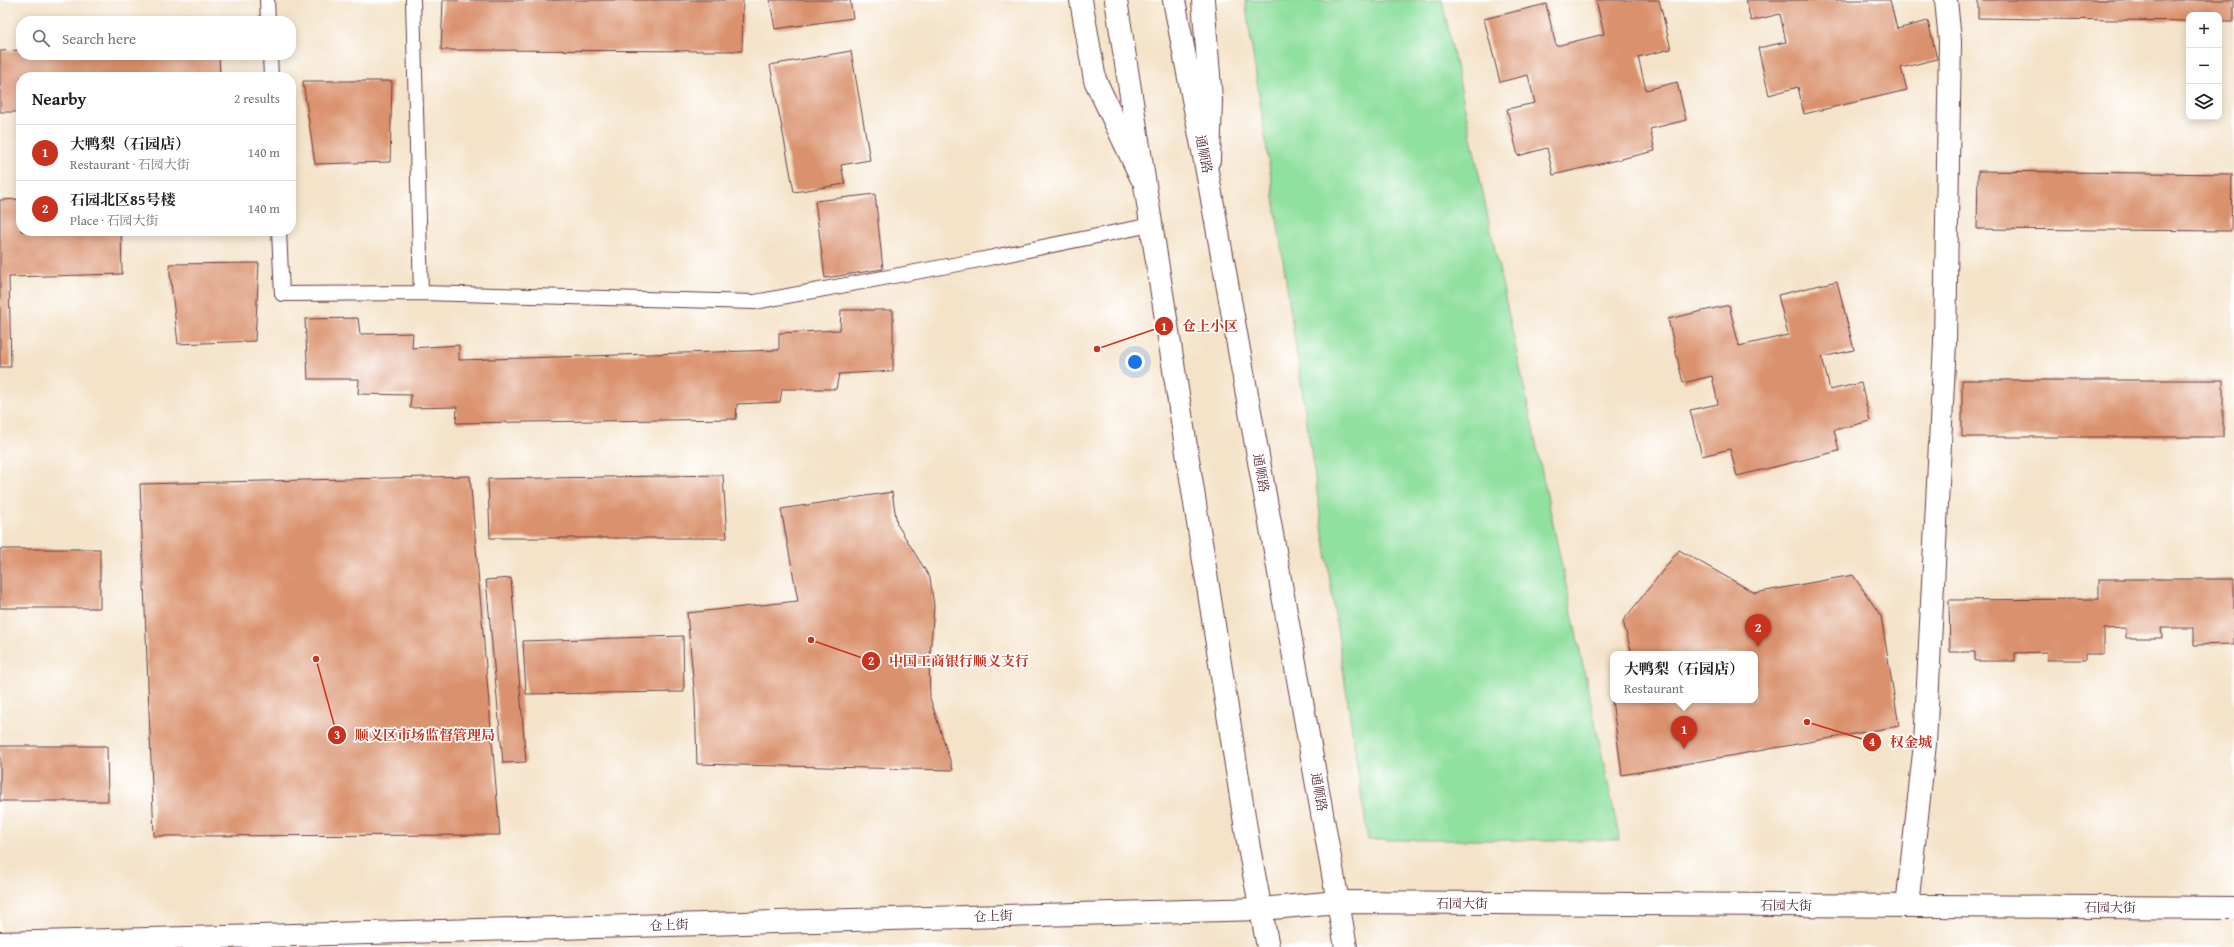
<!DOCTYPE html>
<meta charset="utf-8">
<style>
body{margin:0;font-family:"Gentium Book Plus","Noto Serif SC",serif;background:#f2f2f2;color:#202124}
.controls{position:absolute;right:12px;top:12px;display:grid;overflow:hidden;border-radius:8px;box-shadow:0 2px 10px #0003}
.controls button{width:36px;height:36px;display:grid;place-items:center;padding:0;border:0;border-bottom:1px solid #e0e0e0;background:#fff;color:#202124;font:20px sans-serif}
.you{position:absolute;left:1135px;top:362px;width:14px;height:14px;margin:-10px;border:3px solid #fff;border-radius:50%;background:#1a73e8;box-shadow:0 0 0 6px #1a73e833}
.badge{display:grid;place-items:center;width:26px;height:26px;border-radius:50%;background:#c8321e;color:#fff;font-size:13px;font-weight:700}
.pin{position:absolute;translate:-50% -33px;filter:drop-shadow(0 1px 2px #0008)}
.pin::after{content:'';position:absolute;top:21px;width:14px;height:12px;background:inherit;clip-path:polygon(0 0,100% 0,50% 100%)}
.popup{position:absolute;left:1610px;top:651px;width:148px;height:52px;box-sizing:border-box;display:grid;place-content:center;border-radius:8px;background:#fff;filter:drop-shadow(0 1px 3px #0005);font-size:13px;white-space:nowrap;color:#757577}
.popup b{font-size:15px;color:#202124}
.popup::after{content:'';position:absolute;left:50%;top:100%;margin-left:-8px;border:8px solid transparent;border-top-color:#fff}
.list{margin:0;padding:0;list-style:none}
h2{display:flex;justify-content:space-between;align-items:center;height:52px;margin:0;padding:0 16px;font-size:17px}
h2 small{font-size:13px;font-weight:400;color:#757577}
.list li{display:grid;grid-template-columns:26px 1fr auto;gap:12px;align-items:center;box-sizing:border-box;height:56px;padding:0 16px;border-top:1px solid #e0e0e0}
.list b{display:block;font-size:15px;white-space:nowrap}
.list p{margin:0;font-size:13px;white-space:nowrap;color:#757577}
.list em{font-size:13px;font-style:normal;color:#757577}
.icon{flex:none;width:22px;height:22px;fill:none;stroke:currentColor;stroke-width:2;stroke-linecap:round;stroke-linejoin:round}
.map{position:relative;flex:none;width:2234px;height:947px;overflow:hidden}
.search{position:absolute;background:#fff;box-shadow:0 2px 10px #0003;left:16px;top:16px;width:280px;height:44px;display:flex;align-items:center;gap:10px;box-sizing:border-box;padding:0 14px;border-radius:16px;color:#757577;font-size:15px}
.panel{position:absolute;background:#fff;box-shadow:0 2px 10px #0003;left:16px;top:72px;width:280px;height:164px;border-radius:16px}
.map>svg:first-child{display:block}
</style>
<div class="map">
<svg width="2234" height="947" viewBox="0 0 2234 947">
<rect width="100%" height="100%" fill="#fff"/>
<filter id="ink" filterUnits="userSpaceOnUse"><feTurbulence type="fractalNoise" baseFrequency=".025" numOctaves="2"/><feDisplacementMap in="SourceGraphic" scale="8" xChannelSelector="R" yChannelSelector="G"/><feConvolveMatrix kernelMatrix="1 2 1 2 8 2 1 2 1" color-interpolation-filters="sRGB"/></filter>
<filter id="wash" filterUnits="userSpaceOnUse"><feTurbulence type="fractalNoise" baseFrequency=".012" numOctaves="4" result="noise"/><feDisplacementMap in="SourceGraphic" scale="16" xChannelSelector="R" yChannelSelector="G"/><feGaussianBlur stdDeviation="0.9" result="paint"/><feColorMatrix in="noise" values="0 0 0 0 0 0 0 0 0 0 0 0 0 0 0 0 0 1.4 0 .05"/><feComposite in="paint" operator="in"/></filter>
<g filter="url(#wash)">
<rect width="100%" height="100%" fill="#f4e3c9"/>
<path fill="#90e09f" stroke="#6d8065" d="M1245,0H1442L1620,840H1368Z"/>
<g id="blocks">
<path fill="#da916d" d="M443,0H743L742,51L441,50Z
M770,0H850L853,18L775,29Z
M1596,0H1659L1671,49L1638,57L1646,90L1677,82L1686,120L1650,129L1655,151L1553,175L1547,148L1518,156L1507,109L1535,103L1528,75L1500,82L1484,19L1546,4L1556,46L1604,34Z
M1746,0H1890L1897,29L1928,21L1937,59L1901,68L1907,90L1804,114L1798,87L1769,95L1758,48L1786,42L1780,14L1751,21Z
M1978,0H2234V21H2219V15H2189V21L1978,18Z
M21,50V55H219L220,77H21V112H0V51Z
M851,51L870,160L841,165L845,184L794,192L770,65Z
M303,81H392L390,162L315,164Z
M1978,171L2232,174L2231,231L1977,229Z
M875,194L883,269L825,278L815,201Z
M21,199V231H121L122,274L9,277L11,367H0V200Z
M259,263L255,341L178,344L169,264Z
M1837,281L1854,350L1822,357L1830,390L1861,383L1870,421L1834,430L1839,451L1737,476L1730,449L1702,456L1690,410L1718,404L1712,376L1683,383L1668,319L1729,305L1739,346L1788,335L1778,295Z
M841,310H893V371L839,374L836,389H782L780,402L737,404L736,419L456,423L457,407L410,408L411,395L358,394L359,379H308L305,319L358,318L360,334L413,333L412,348L459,345V360L779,350V333L840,330Z
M1962,380H2223V437H1962Z
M723,475L727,538H490L488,479Z
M470,476L500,835L154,836L140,484Z
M892,492L897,524L930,578L934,606L929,667L930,698L953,770L697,764L695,699L687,613L798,601L781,509Z
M0,549H100V608H0Z
M1679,550L1755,593L1853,575L1881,616L1899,726L1622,775L1612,700H1755V654H1632L1623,621Z
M511,578L526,762L503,763L486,580Z
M2099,579H2234V644L2194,645V628H2161L2162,638H2126V628L2104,629V654H2085V660H2047V652L2015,653V661H1975V652H1950L1949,600L2099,599Z
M683,636L684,692L526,694L523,641Z
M0,746H107L108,801H0Z"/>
</g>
</g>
<g filter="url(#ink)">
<use href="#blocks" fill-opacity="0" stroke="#643c43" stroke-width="1"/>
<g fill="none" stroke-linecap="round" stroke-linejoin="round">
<defs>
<path id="lane" d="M267,0L268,21
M413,0L421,293
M270,55L271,77
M279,231L282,294L421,293L755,302L969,262L1151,225"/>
<path id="street" d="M1907,906L1925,744L1945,343L1950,41L1946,0"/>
<path id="secondary" d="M1081,0L1095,80L1141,177
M1203,0L1211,100L1209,160
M0,943L1261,909L1338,902L2234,908"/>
<path id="primary" d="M1116,0L1249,848L1268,947
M1174,0L1208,177L1346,947"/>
</defs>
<use href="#lane" stroke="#643c43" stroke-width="16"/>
<use href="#street" stroke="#643c43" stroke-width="24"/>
<use href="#secondary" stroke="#643c43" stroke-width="24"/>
<use href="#primary" stroke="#643c43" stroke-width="24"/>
<use href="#lane" stroke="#fff" stroke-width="14"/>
<use href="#street" stroke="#fff" stroke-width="22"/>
<use href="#secondary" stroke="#fff" stroke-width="22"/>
<use href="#primary" stroke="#fff" stroke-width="22"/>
</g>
</g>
<g text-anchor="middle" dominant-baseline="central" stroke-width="3.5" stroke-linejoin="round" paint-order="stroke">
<g font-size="13" fill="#4a1f2b" stroke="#fff">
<text transform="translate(1204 154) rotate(79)">通顺路</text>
<text transform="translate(1261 473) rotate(80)">通顺路</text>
<text transform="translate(1319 792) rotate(80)">通顺路</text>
<text x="1462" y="903">石园大街</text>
<text x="1786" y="905">石园大街</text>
<text x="2110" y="907">石园大街</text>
<text transform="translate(993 916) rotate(-2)">仓上街</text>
<text transform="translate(669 925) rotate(-2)">仓上街</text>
</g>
</g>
<path fill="none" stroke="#c8321e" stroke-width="1.5" d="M1097 349L1164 326M811 640L871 661M316 659L337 735M1807 722L1872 742"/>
<g fill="#c8321e" stroke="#fff" stroke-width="1.5">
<circle cx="1097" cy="349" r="4"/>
<circle cx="811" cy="640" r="4"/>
<circle cx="316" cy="659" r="4"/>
<circle cx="1807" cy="722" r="4"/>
<circle cx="1164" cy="326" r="10"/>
<circle cx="871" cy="661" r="10"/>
<circle cx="337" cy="735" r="10"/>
<circle cx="1872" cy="742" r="10"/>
</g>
<g font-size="12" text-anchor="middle" font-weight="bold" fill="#fff">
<text x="1164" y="331">1</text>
<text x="871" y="665">2</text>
<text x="337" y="739">3</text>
<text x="1872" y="746">4</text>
</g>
<g font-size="14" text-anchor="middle" font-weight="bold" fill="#c8321e" stroke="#fff" stroke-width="3.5" stroke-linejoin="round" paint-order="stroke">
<text x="1210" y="331">仓上小区</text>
<text x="959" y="666">中国工商银行顺义支行</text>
<text x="425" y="740">顺义区市场监督管理局</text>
<text x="1911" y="747">权金城</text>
</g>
</svg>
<div class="controls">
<button>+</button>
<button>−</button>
<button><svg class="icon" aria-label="layers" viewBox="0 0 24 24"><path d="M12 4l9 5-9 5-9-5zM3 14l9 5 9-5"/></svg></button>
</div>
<div class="you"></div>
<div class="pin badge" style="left:1684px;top:749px">1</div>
<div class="popup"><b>大鸭梨（石园店）</b>Restaurant</div>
<div class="pin badge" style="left:1758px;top:647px">2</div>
<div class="search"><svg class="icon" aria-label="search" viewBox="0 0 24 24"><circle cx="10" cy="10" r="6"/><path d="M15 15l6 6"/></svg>Search here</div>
<section class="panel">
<h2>Nearby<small>2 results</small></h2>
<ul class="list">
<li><span class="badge">1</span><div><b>大鸭梨（石园店）</b><p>Restaurant · 石园大街</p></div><em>140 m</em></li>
<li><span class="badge">2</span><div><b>石园北区85号楼</b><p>Place · 石园大街</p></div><em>140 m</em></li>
</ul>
</section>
</div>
